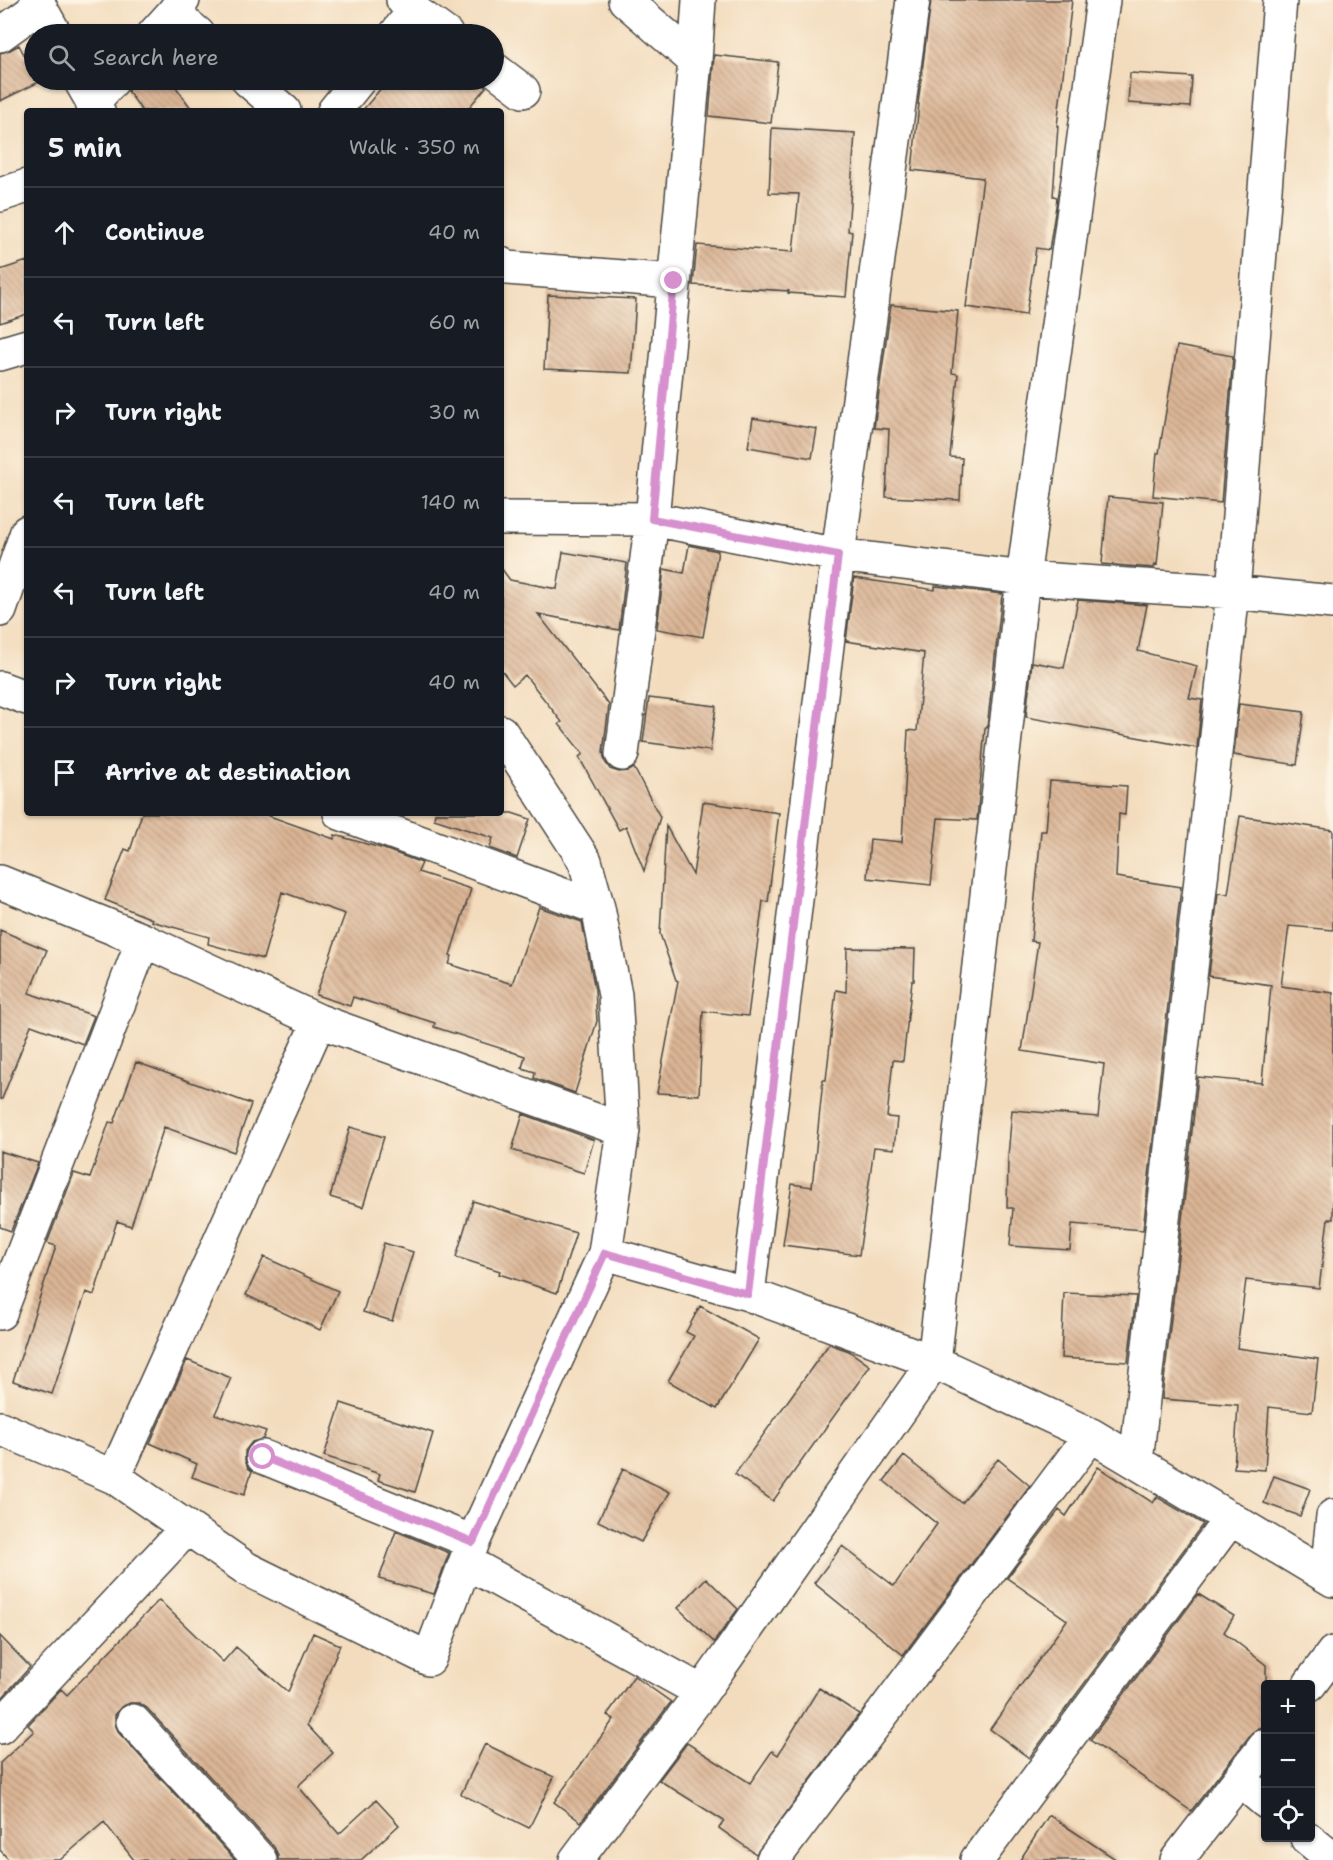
<!DOCTYPE html>
<meta charset="utf-8">
<style>
body{margin:0;font-family:"Shantell Sans",sans-serif;background:#20242c;color:#f1f3f6}
.controls{position:absolute;right:18px;bottom:18px;display:grid;overflow:hidden;border-radius:6px;box-shadow:0 2px 4px #0004}
.controls button{width:54px;height:54px;display:grid;place-items:center;padding:0;border:0;border-bottom:2px solid #363941;background:#171b24;color:#f1f3f6;font:30px sans-serif}
.stop{position:absolute;width:18px;height:18px;margin:-14px;border:4px solid #d690ce;border-radius:50%;background:#fff}
.stop.end{background:#d690ce;border-color:#fff;box-shadow:0 2px 6px #0008}
.list{margin:0;padding:0;list-style:none}
h2{display:flex;justify-content:space-between;align-items:center;height:78px;margin:0;padding:0 24px;font-size:26px}
h2 small{font-size:20px;font-weight:400;color:#9ea1a6}
.list li{display:grid;grid-template-columns:39px 1fr auto;gap:18px;align-items:center;box-sizing:border-box;height:90px;padding:0 24px;border-top:2px solid #363941}
.list b{display:block;font-size:22px;white-space:nowrap}
.list em{font-size:20px;font-style:normal;color:#9ea1a6}
.icon{flex:none;width:33px;height:33px;fill:none;stroke:currentColor;stroke-width:2;stroke-linecap:round;stroke-linejoin:round}
.map{position:relative;flex:none;width:1333px;height:1860px;overflow:hidden}
.search{position:absolute;background:#171b24;box-shadow:0 2px 4px #0004;left:24px;top:24px;width:480px;height:66px;display:flex;align-items:center;gap:15px;box-sizing:border-box;padding:0 21px;border-radius:33px;color:#9ea1a6;font-size:22px}
.panel{position:absolute;background:#171b24;box-shadow:0 2px 4px #0004;left:24px;top:108px;width:480px;height:708px;border-radius:6px}
.map>svg:first-child{display:block}
</style>
<div class="map">
<svg width="1333" height="1860" viewBox="0 0 1333 1860">
<defs>
<pattern id="building-back-hatch" width="6" height="6" patternUnits="userSpaceOnUse" patternTransform="scale(1.5)"><rect width="6" height="6" fill="#dbb595"/><path d="M-1 5l2 2M0 0l6 6M5-1l2 2" fill="none" stroke="#b2937a"/></pattern>
</defs>
<rect width="100%" height="100%" fill="#fcf5e5"/>
<filter id="ink" filterUnits="userSpaceOnUse"><feTurbulence type="fractalNoise" baseFrequency=".0167" numOctaves="2"/><feDisplacementMap in="SourceGraphic" scale="12" xChannelSelector="R" yChannelSelector="G"/><feConvolveMatrix kernelMatrix="1 2 1 2 8 2 1 2 1" color-interpolation-filters="sRGB"/></filter>
<filter id="wash" filterUnits="userSpaceOnUse"><feTurbulence type="fractalNoise" baseFrequency=".008" numOctaves="4" result="noise"/><feDisplacementMap in="SourceGraphic" scale="24" xChannelSelector="R" yChannelSelector="G"/><feGaussianBlur stdDeviation="1.35" result="paint"/><feColorMatrix in="noise" values="0 0 0 0 0 0 0 0 0 0 0 0 0 0 0 0 0 1.4 0 .05"/><feComposite in="paint" operator="in"/></filter>
<g filter="url(#wash)">
<rect width="100%" height="100%" fill="#f3dcbd"/>
<g id="blocks">
<path fill="url(#building-back-hatch)" d="M931,0H1072L1057,126H1058L1053,196L1057,197L1056,206L1049,250L1036,248L1026,315L966,307L983,178L912,170L919,104H918Z
M19,45L34,74V80H37L39,82L0,101V53L10,50Z
M714,55L778,62L771,123L709,116Z
M1130,73L1192,77L1190,107L1128,103Z
M131,80H171L193,111H142L128,91L131,85Z
M388,80H479L486,87L466,111H362Z
M772,128L855,133L848,231L852,232L846,297L788,293L789,291L693,285L697,245L793,252L799,194L769,193Z
M27,261V314L0,323V270Z
M548,295L636,299L631,373L544,369Z
M891,305L958,311L952,373L958,374L950,457L962,458L960,500L886,497L889,429L874,428Z
M1177,346L1233,356L1221,503L1153,496L1157,453H1159Z
M753,418L817,429L812,458L748,447Z
M1108,497L1163,502L1157,565L1155,564L1154,568L1102,564Z
M689,545L718,551L703,637L657,629L664,569L684,573Z
M563,552L627,563L619,630L538,614L609,705L603,752L605,762L610,769L619,772L629,771L634,768L660,817L644,871L626,826L619,830L579,757L583,754L559,724L562,722L525,675L513,685L501,670V568L510,580L557,589Z
M854,578L935,590V586L1002,594L987,728H985L977,820L938,818L931,885L867,878L870,839L902,842L908,730L917,731L924,653L846,641Z
M1078,600L1147,605L1138,651L1197,666L1189,698L1202,700L1197,748L1026,717L1032,662L1064,668Z
M649,698L716,706L710,751L643,742Z
M1239,704L1304,712L1297,765L1234,755Z
M1050,781L1127,786L1125,815L1119,814L1116,877L1181,887L1143,1230L1072,1224L1070,1250L1010,1246L1013,1208H1007L1008,1157L1012,1110L1098,1117L1104,1064L1022,1051L1038,942L1031,941L1041,831H1046Z
M703,802L779,813L768,902L763,901L748,1016L703,1011L699,1095L657,1093L678,981L676,980L660,934L666,826L693,875Z
M142,813H261L334,839L335,835L384,849L422,863L418,872L471,889L450,955L452,956L449,964L512,984L539,907L582,922L595,990L597,1021L575,1093L534,1078L535,1072L522,1068L525,1056L434,1027L435,1023L353,997L350,1006L316,995L345,914L282,892L263,959L208,944L209,937L151,921L152,919L105,900L125,849L130,851Z
M435,813H512L530,819L517,858L490,848L493,838L434,819Z
M1240,816L1333,830V930L1289,926L1281,986L1333,993V1219H1328L1319,1288L1246,1280L1237,1348L1318,1359L1312,1412L1269,1407L1265,1470L1234,1468L1238,1405L1162,1399L1198,1077L1262,1083L1271,985L1209,976L1218,893L1228,894Z
M0,930L47,950L29,993L94,1016L83,1044L31,1025L2,1099H0Z
M847,948L915,949L914,981H912L903,1061L893,1060L887,1117L897,1118L894,1149L874,1147L859,1255L783,1245L792,1184L812,1187L823,1080H826L836,990L846,992Z
M136,1062L251,1104L234,1152L164,1127L131,1226L117,1221L94,1295L86,1292L52,1394L13,1381L56,1246L47,1243L74,1173L90,1178L109,1122L114,1123Z
M523,1114L594,1140L584,1173L512,1150Z
M350,1127L384,1137L363,1207L330,1197Z
M0,1151L38,1163L11,1231L0,1227Z
M473,1201L576,1233L557,1293L499,1274L500,1271L456,1257Z
M384,1243L413,1252L392,1321L363,1312Z
M264,1257L338,1291L320,1330L246,1295Z
M1064,1293L1136,1296L1128,1362L1061,1358Z
M700,1306L759,1339L717,1409L668,1381L694,1336L686,1332Z
M829,1344L849,1351L870,1366L773,1501L735,1474Z
M187,1360L231,1378L215,1414L266,1431L263,1439L252,1442L245,1451V1460L248,1468L252,1471L244,1495L192,1477L197,1464L150,1443Z
M341,1403L433,1433L415,1492L378,1480L380,1474L324,1456Z
M904,1456L962,1503L998,1459L1030,1486L903,1655L814,1583L842,1546L894,1586L937,1524L884,1481Z
M1098,1467L1153,1503L1157,1497L1203,1524L1029,1758L990,1729L1067,1620L1007,1578L1059,1510L1066,1516Z
M623,1469L670,1492L641,1542L598,1521Z
M1274,1476L1310,1489L1300,1516L1264,1503Z
M396,1531L449,1553L434,1594L379,1579Z
M706,1578L738,1609L714,1642L678,1608Z
M1198,1594L1234,1616L1224,1632L1266,1665V1726L1258,1728L1251,1734L1191,1811L1090,1740Z
M159,1600L223,1662L236,1647L288,1692L313,1633L340,1645L307,1725L333,1753L298,1786L339,1834L376,1800L399,1825L361,1860H278V1855L274,1847L147,1708L139,1703H130L121,1707L115,1715V1724L119,1733L235,1860H134L104,1822L60,1860H9L0,1850V1763L34,1731L28,1725L61,1689L67,1695Z
M0,1636L30,1667L2,1698L0,1696Z
M634,1676L671,1702L581,1822L554,1802L614,1719L607,1715Z
M819,1688L859,1714L756,1854L719,1828L724,1821L659,1780L687,1743L750,1783L772,1751L778,1755Z
M485,1744L554,1777L529,1828L461,1794Z
M1049,1815L1117,1860H1020Z"/>
</g>
</g>
<g filter="url(#ink)">
<use href="#blocks" fill-opacity="0" stroke="#494641" stroke-width="1.5"/>
<g fill="none" stroke-linecap="round" stroke-linejoin="round">
<defs>
<path id="minor" d="M36,0L55,34
M183,0L173,13L198,34
M403,0L414,11L446,34
M625,0L695,61
M154,34L173,13
M396,34L414,11
M0,35L40,6
M494,69L523,91
M80,80L98,111
M248,80L284,111
M92,103L113,80
M334,111L359,80
M0,195L27,186
M501,264L507,268L674,281
M0,354L27,346
M501,518L652,519L838,555L1023,578L1233,592L1333,602
M0,610L27,532
M0,688L27,698
M622,754L652,519L695,61L699,0
M340,813L598,908
M0,882L143,940L319,1021L623,1130
M605,1253L748,1294L934,1362L1091,1435L1333,1580
M748,1294L838,555L913,0
M0,1313L143,940
M0,1428L114,1477L247,1569L429,1659L473,1542L605,1253L623,1130L615,995L598,908L585,861L501,732
M263,1457L473,1542
M1136,1462L1233,592L1280,0
M114,1477L319,1021
M466,1562L702,1692
M1327,1575L1333,1516
M1310,1684L1333,1653
M133,1721L260,1860
M0,1727L187,1528
M1240,1780L1266,1802
M1307,1838L1333,1859
M576,1860L702,1692L934,1362L1023,578L1103,0
M773,1860L1091,1435
M977,1860L1231,1518
M1177,1860L1266,1745"/>
</defs>
<use href="#minor" stroke="#494641" stroke-width="36"/>
<use href="#minor" stroke="#fff" stroke-width="33"/>
</g>
</g>
<g fill="none" stroke-linecap="round" stroke-linejoin="round" filter="url(#ink)">
<path stroke="#d690ce" stroke-width="8" d="M263,1457L473,1542L605,1253L748,1294L838,555L652,519L674,281"/>
</g>
</svg>
<div class="controls">
<button>+</button>
<button>−</button>
<button><svg class="icon" aria-label="locate" viewBox="0 0 24 24"><circle cx="12" cy="12" r="6"/><path d="M12 2v4M12 18v4M2 12h4M18 12h4"/></svg></button>
</div>
<div class="stop" style="left:263px;top:1457px"></div>
<div class="stop end" style="left:674px;top:281px"></div>
<div class="search"><svg class="icon" aria-label="search" viewBox="0 0 24 24"><circle cx="10" cy="10" r="6"/><path d="M15 15l6 6"/></svg>Search here</div>
<section class="panel">
<h2>5 min<small>Walk · 350 m</small></h2>
<ul class="list">
<li><svg class="icon" aria-label="ahead" viewBox="0 0 24 24"><path d="M12 20V5M6 11l6-6 6 6"/></svg><div><b>Continue</b></div><em>40 m</em></li>
<li><svg class="icon" aria-label="left" viewBox="0 0 24 24"><path d="M17 20v-9H6M10 6l-5 5 5 5"/></svg><div><b>Turn left</b></div><em>60 m</em></li>
<li><svg class="icon" aria-label="right" viewBox="0 0 24 24"><path d="M7 20v-9h11M14 6l5 5-5 5"/></svg><div><b>Turn right</b></div><em>30 m</em></li>
<li><svg class="icon" aria-label="left" viewBox="0 0 24 24"><path d="M17 20v-9H6M10 6l-5 5 5 5"/></svg><div><b>Turn left</b></div><em>140 m</em></li>
<li><svg class="icon" aria-label="left" viewBox="0 0 24 24"><path d="M17 20v-9H6M10 6l-5 5 5 5"/></svg><div><b>Turn left</b></div><em>40 m</em></li>
<li><svg class="icon" aria-label="right" viewBox="0 0 24 24"><path d="M7 20v-9h11M14 6l5 5-5 5"/></svg><div><b>Turn right</b></div><em>40 m</em></li>
<li><svg class="icon" aria-label="arrive" viewBox="0 0 24 24"><path d="M6 21V4h12l-3 4 3 4H6"/></svg><div><b>Arrive at destination</b></div></li>
</ul>
</section>
</div>
